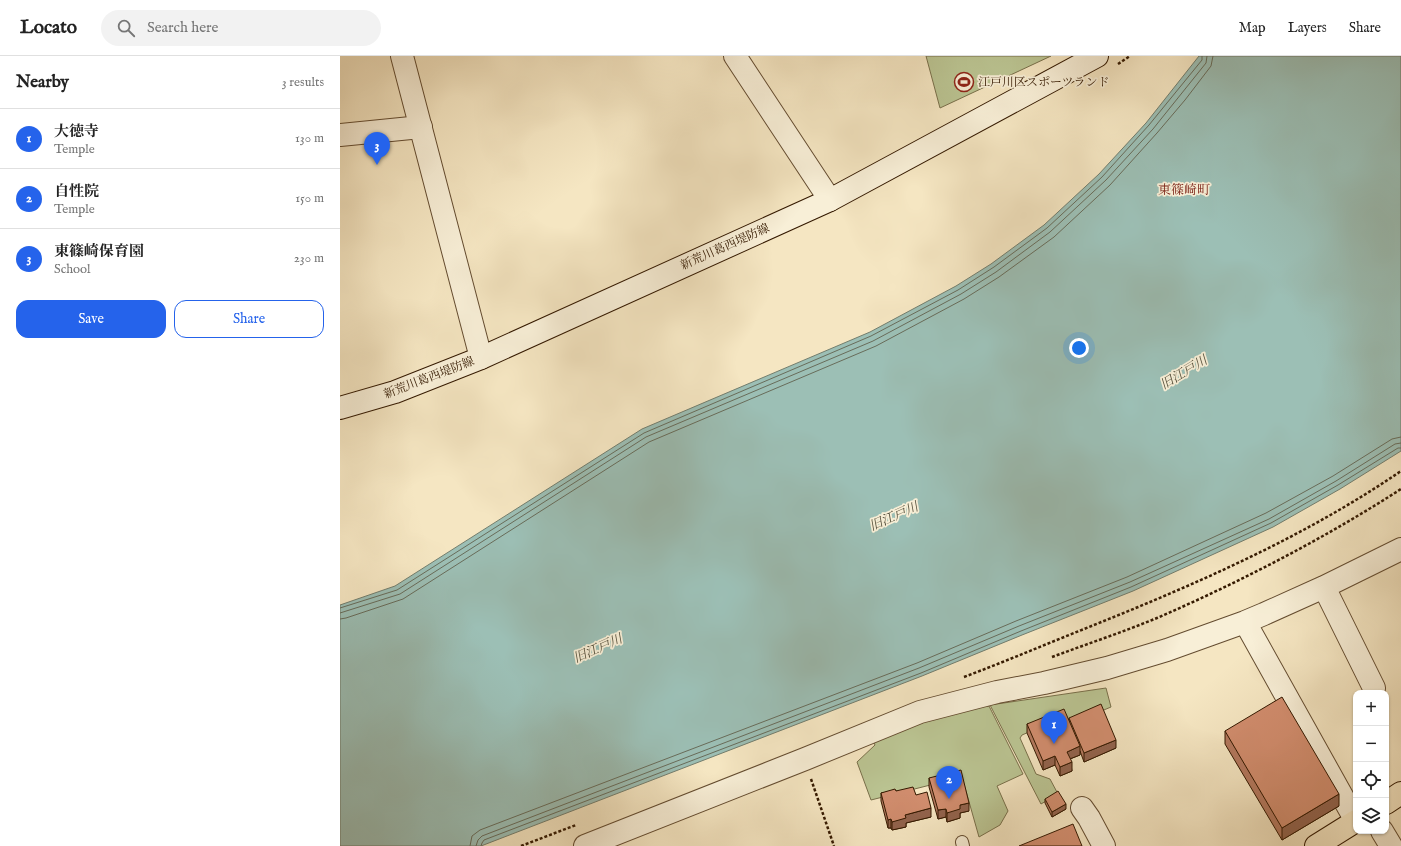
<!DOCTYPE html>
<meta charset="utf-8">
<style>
body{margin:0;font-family:"IM FELL English","Noto Serif JP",serif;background:#f2f2f2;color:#222}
.controls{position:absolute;right:12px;bottom:12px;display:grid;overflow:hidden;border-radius:8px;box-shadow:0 1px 3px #0004}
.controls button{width:36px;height:36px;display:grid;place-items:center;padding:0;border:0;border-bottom:1px solid #e0e0e0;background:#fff;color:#222;font:20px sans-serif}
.you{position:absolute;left:739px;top:292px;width:14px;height:14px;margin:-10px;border:3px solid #fff;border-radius:50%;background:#1a73e8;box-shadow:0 0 0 6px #1a73e833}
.badge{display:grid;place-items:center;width:26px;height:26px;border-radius:50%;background:#2563eb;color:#fff;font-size:13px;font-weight:700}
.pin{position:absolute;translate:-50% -33px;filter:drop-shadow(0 1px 2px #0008)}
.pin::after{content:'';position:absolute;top:21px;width:14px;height:12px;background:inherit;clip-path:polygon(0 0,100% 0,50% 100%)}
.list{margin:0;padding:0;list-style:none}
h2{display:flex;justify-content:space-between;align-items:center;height:52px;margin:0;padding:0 16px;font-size:17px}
h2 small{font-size:13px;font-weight:400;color:#767676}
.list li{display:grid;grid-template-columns:26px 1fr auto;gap:12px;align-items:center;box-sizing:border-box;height:60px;padding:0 16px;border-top:1px solid #e0e0e0}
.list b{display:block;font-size:15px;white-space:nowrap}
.list p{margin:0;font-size:13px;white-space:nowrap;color:#767676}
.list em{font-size:13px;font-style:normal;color:#767676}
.actions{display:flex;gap:8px;padding:12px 16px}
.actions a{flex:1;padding:9px 0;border:1px solid #2563eb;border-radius:12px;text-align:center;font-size:14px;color:#2563eb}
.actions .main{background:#2563eb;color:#fff}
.icon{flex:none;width:22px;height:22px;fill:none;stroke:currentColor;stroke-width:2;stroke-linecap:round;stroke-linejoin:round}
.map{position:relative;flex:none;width:1061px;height:790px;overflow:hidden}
header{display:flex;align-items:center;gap:24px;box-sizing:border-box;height:56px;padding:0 20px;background:#fff;border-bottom:1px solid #e0e0e0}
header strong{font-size:19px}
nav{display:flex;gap:22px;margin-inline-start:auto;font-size:14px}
.search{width:280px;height:36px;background:#f2f2f2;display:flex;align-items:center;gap:10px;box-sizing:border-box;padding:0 14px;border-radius:22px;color:#767676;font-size:15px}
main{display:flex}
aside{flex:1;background:#fff}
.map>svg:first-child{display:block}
</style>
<header>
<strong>Locato</strong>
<div class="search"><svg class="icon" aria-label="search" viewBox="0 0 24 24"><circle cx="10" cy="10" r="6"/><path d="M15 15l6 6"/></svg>Search here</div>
<nav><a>Map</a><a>Layers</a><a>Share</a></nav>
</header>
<main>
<aside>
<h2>Nearby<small>3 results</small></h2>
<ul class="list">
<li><span class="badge">1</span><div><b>大徳寺</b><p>Temple</p></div><em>130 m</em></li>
<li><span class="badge">2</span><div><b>自性院</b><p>Temple</p></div><em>150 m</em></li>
<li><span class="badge">3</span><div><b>東篠崎保育園</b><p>School</p></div><em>230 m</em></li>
</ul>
<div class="actions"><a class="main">Save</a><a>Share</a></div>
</aside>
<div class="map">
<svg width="1061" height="790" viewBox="0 0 1061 790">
<rect width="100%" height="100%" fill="#f5e6c2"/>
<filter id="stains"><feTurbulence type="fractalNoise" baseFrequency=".005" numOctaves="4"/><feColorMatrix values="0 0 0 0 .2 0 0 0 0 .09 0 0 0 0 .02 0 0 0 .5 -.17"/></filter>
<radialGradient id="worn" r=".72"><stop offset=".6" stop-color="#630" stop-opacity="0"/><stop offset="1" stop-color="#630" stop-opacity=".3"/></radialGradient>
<path fill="#bbc593" stroke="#786f4a" d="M586,0H711L600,52Z
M766,632L771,651L728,669L724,661L682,679L680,682L696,718L710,723L718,738L701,748L650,649Z
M649,650L683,718L657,730L668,755L660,769L639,781L622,721L531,744L517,706L535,689L532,682L618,653Z"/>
<path fill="#9cbfb5" stroke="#727d6d" d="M859,0H1061V395L1000,433L933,471L793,535L682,579L582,620L141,790H0V549L55,530L302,373L530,276L616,230L651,208L704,169L759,118L806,67Z"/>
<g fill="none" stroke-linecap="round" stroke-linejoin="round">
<path stroke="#686c5a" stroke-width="1" d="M0,552L57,534L304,377L531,280L618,234L654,211L707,172L762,121L809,69L862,4V0
M0,557L60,538L306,381L533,285L621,238L656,216L710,176L766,124L813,73L866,7L867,0
M0,563L6,562L63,543L309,386L536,290L624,243L659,221L714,181L770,129L817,77L845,44L871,10L873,0
M130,790L132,780L140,774L577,607L676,565L787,521L926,457L993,420L1052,383L1061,381
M136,790L138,784L142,780L579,612L679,570L790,526L929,463L996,425L1055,388L1061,387
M141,790L142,787L144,784L581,617L681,575L791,531L931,467L998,429L1058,392H1061"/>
<defs>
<path id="service" d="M622,786L623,790"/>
<path id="minor" d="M395,0L490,144
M0,79L81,71
M984,531L1034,632
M905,566L1016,765
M742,752L749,762L764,790
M1042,775L1051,790
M245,790L465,703L580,656L657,636L704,627L767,612L827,594L905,566L924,558L984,531L1061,493"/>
<path id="tertiary" d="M62,0L141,302"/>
<path id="secondary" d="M0,352L55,336L141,302L490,144L757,0"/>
<path id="primary" d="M1046,747L1061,737
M976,790L1016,765"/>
</defs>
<use href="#service" stroke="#644c30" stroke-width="14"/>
<use href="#minor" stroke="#644c30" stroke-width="24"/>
<use href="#tertiary" stroke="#644c30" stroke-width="24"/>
<use href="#secondary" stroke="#341900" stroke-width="24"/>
<use href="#primary" stroke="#341900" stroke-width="24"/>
<path stroke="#341900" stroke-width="2.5" stroke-dasharray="3 2" stroke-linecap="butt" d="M778,8L790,0
M712,601C747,588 783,576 817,562C900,526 985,482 1061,433
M624,621C661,607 697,592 734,577C847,532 960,484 1061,415
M471,723L494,790
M181,790L236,769"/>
<use href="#service" stroke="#f8efd7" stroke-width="12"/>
<use href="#minor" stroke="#f8efd7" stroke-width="22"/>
<use href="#tertiary" stroke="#f8efd7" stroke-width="22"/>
<use href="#secondary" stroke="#f8efd7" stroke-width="22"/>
<use href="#primary" stroke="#f5e6c2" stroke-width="22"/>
</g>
<path fill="#b4795f" stroke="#341900" d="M729,662L776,692L744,706L740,695V699L730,703L732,715L720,720L715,709L703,714L687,677V668L729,666Z
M885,675L999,750L942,784L885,688Z
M589,722L629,755L620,757V762L607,766L606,761L598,763L589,731Z
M556,735L576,739L591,761L566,767V771L552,774L551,772H548L541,745V737Z
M705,743L726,753L712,761L705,747Z"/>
<path fill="#92634d" stroke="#341900" d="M776,684V692L744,706V697Z
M740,690V699L727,704V696Z
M715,700V709L703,714V705Z
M732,706V715L720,720V711Z
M999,738V750L942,784V772Z
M629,747V755L620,757V762L607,766V757L620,749Z
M726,748V753L712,761V756Z
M591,752V761L566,767V771L552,774V766L565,759Z
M606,753V761L598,763V754Z
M551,763V772H548V764Z"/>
<path fill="#d18d6e" stroke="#341900" d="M942,641L999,738L942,772L885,675Z
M761,648L776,684L744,697L729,662Z
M724,653L740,690L727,696L732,706L720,711L715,700L703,705L687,668Z
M621,714L629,747L620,749V753L607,757L606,753L598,754L589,722Z
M573,731L576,739L587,736L591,752L565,759L566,762L552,766L551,763L548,764L541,737L555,733L556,735Z
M718,735L726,748L712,756L705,743Z
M733,768L742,790H679Z"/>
<defs>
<symbol id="stadium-ring" viewBox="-11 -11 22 22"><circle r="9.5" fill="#f8efd7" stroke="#8f2418" stroke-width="1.5"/><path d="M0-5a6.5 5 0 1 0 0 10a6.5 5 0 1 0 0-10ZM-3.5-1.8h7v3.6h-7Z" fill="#8f2418"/></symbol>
</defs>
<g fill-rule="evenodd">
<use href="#stadium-ring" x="613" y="15" width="22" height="22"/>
</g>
<g text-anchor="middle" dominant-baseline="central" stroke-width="3.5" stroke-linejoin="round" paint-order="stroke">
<g font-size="12" fill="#341900" stroke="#f8efd7" text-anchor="start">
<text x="638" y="26">江戸川区スポーツランド</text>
</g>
<g font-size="12" fill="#341900" stroke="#f8efd7">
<text transform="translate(385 191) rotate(-24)">新荒川葛西堤防線</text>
<text transform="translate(89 322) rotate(-21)">新荒川葛西堤防線</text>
</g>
<g font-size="13" fill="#7a1f14" stroke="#f8efd7">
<text x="844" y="134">東篠崎町</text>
</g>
<g font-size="13" font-style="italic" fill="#58533f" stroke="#f8efd7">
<text transform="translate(844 317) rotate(-31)">旧江戸川</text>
<text transform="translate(554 461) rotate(-24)">旧江戸川</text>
<text transform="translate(258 593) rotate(-24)">旧江戸川</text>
</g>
</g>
<rect width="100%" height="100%" filter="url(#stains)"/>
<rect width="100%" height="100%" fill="url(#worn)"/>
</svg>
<div class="controls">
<button>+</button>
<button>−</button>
<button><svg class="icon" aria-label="locate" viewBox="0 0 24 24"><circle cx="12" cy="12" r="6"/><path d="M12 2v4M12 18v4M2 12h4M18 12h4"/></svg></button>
<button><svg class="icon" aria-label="layers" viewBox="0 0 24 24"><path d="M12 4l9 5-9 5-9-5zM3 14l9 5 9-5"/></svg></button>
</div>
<div class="you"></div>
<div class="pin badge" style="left:714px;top:688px">1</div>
<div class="pin badge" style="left:609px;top:743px">2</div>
<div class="pin badge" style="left:37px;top:109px">3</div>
</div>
</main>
